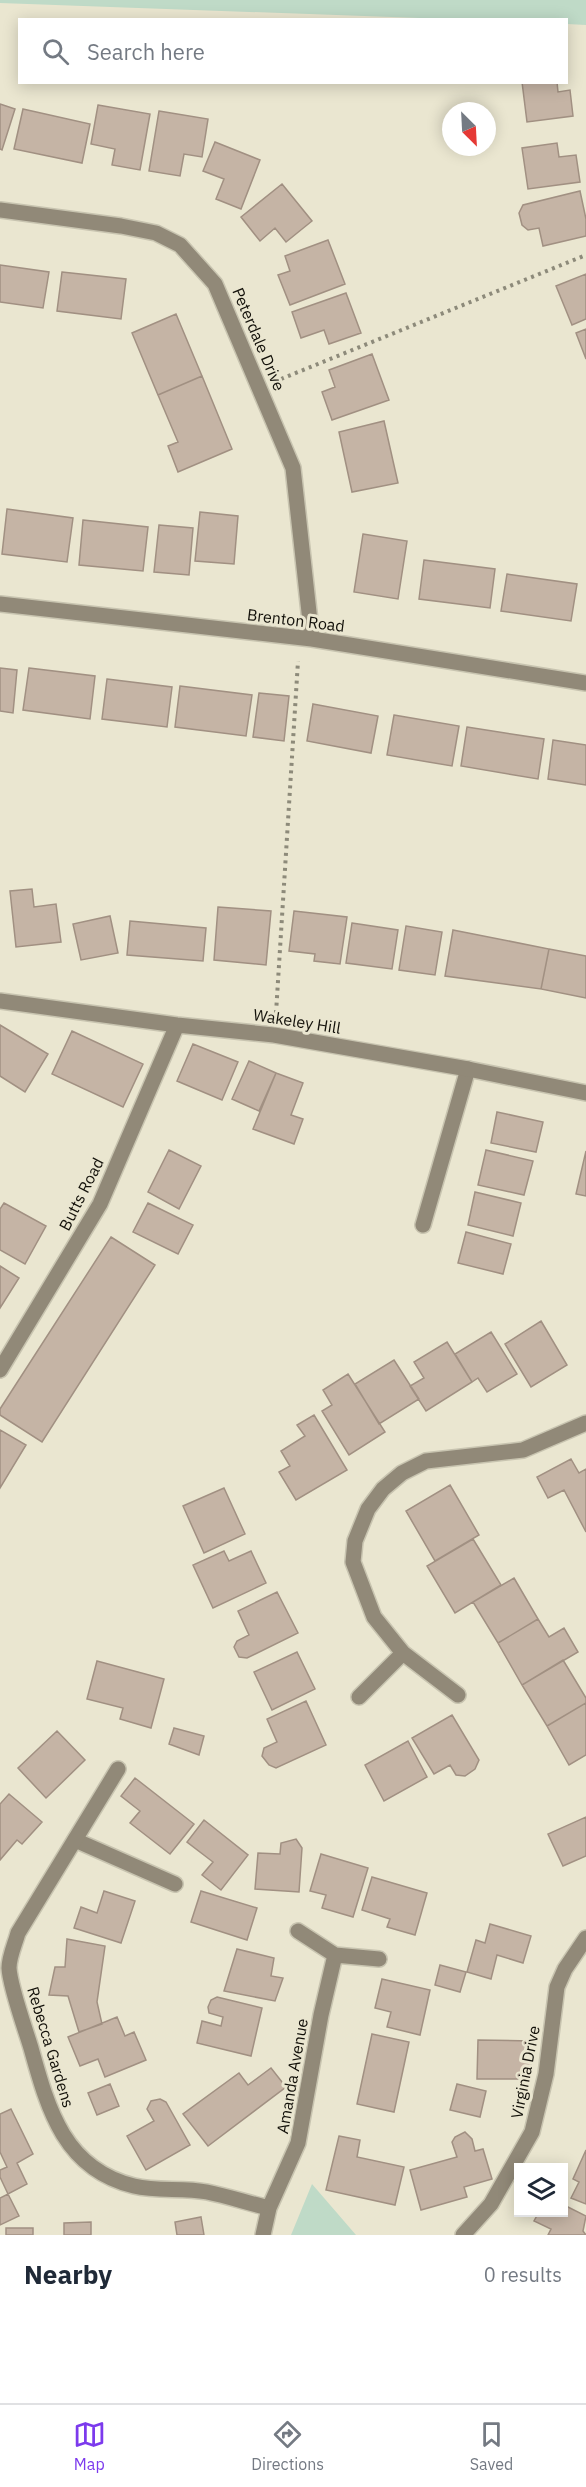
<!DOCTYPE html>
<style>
body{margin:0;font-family:"IBM Plex Sans",sans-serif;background:#f6f6f7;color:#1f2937}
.controls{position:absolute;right:18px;bottom:18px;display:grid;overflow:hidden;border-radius:0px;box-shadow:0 3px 15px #0003}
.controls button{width:54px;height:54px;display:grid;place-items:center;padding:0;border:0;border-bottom:2px solid #e0e1e3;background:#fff;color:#1f2937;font:30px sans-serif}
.compass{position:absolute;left:442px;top:102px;width:54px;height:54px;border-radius:50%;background:#fff;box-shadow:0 3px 15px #0003;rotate:156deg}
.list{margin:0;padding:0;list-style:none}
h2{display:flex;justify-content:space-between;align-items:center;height:78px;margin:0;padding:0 24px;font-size:26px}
h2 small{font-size:20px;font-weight:400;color:#747a83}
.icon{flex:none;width:33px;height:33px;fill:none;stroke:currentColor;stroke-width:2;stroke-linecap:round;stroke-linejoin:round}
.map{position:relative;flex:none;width:586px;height:2235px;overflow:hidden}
.search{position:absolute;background:#fff;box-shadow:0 3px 15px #0003;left:18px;right:18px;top:18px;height:66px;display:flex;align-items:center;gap:15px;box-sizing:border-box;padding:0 21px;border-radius:0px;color:#747a83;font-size:22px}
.sheet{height:168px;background:#fff}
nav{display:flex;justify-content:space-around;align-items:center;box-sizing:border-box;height:84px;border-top:2px solid #e0e1e3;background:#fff;font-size:16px;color:#747a83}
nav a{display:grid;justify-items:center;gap:3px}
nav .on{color:#7c3aed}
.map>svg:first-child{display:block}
</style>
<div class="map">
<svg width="586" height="2235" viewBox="0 0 586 2235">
<rect width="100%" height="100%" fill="#eae6d0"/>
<path fill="#bfdac7" d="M0,0H586V25L567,24L566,20L447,19L0,3Z
M312,2184L356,2235H291Z"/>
<path fill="#c5b4a5" stroke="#a19082" stroke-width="1.5" d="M522,82H557L558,92L570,90L573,116L527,122Z
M0,104L15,109L2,150L0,149Z
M98,105L150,114L140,170L112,165L115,149L91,144Z
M23,109L90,124L82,163L14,149Z
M159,111L208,119L202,157L184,154L180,176L149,171Z
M215,142L260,160L241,209L216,199L224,179L203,171Z
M557,143L559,157L576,155L580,182L528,189L522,148Z
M282,184L312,221L286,242L275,228L260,241L241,217Z
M580,191L586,219V236L543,246L539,228L528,230L522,225L519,213L523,205Z
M328,240L345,284L290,305L278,275L290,271L285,256Z
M0,265L49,272L43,308L0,302Z
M62,272L126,279L121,319L57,311Z
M586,274V319L572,325L556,286Z
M346,293L361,333L329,344L324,330L301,338L292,312Z
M176,314L202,376L158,395L132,333Z
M586,329V359L576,333Z
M372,354L389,400L332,420L322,392L335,387L329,370Z
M202,376L232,449L178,472L168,446L178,442L158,395Z
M384,421L398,483L352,492L339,432Z
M7,509L73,518L67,562L2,554Z
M200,512L238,516L234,564L195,561Z
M83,520L148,527L143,571L79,565Z
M159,525L193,528L189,575L154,572Z
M363,534L407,541L398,599L354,592Z
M424,560L495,569L490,608L419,599Z
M507,574L577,584L571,621L501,611Z
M0,668L17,670L13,713L0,711Z
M29,668L95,676L90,719L23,710Z
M107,679L172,687L167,727L102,719Z
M180,686L252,695L246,736L175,727Z
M259,693L289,696L284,741L253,737Z
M313,704L378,716L371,753L307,741Z
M394,715L459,726L452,766L387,755Z
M467,727L544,739L538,779L461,766Z
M553,740L586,745V785L548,779Z
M32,889L34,907L56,904L61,942L16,947L10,891Z
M218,907L271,911L266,965L214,960Z
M294,911L347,917L340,964L314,961L315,954L289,951Z
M110,916L118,953L81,960L73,924Z
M130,921L206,928L203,961L127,955Z
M352,923L398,930L392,969L346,963Z
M406,926L442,932L435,975L399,970Z
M453,930L549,949L541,989L445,976Z
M549,949L586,956V998L541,989Z
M0,1025L48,1054L25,1092L0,1076Z
M72,1031L143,1064L123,1107L52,1074Z
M193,1044L238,1062L222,1100L177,1081Z
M249,1061L276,1073L259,1111L232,1099Z
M276,1073L303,1083L291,1115L303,1119L294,1144L253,1129Z
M497,1112L543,1122L536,1152L491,1143Z
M169,1150L201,1166L179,1209L148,1192Z
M486,1150L533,1161L524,1195L478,1185Z
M586,1151V1196L576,1194Z
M475,1192L521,1203L513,1236L468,1225Z
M4,1203L46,1226L25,1264L0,1250V1209Z
M148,1203L193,1225L178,1254L133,1232Z
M466,1232L511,1244L503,1274L458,1263Z
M111,1237L155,1265L42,1442L0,1415V1409Z
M0,1266L19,1278L0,1308Z
M541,1321L567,1365L531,1387L505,1344Z
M491,1332L517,1374L487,1392L478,1378L472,1382L455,1354Z
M447,1342L472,1382L426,1411L410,1386L424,1378L414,1362Z
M394,1360L419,1399L379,1424L355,1384Z
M348,1374L385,1432L349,1455L322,1411L332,1405L323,1390Z
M314,1415L347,1470L296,1500L279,1472L290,1466L281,1451L305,1436L297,1425Z
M0,1430L26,1445L0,1488Z
M571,1459L579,1473L586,1469V1532L564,1490L548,1498L537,1477Z
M450,1485L479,1535L435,1561L406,1511Z
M224,1488L245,1534L204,1553L183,1506Z
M473,1539L501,1585L455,1613L427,1566Z
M224,1551L229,1561L251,1551L266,1583L213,1608L193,1565Z
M514,1578L538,1619L498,1643L473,1602Z
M277,1592L298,1633L247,1658L239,1657L234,1647L237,1641L249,1635L238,1611Z
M538,1619L549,1637L564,1628L578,1652L522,1685L498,1643Z
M297,1652L315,1689L272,1710L254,1672Z
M563,1660L586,1698V1703L547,1726L522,1685Z
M97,1661L164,1679L151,1728L120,1719L123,1708L87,1699Z
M306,1701L326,1745L276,1768L269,1765L262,1756L264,1748L277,1742L267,1719Z
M586,1703V1755L569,1765L547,1726Z
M452,1715L479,1760L475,1769L465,1776L456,1775L450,1765L434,1774L412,1738Z
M174,1728L204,1736L199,1755L169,1744Z
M57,1731L85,1760L46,1798L18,1768Z
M408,1741L427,1777L384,1801L365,1765Z
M135,1778L194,1824L170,1854L130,1823L140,1811L121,1796Z
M9,1794L42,1822L22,1844L17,1840L0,1860V1804Z
M586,1817V1856L563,1866L548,1834Z
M204,1820L248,1855L221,1890L202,1875L213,1862L187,1842Z
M296,1839L302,1848L299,1892L255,1889L258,1853L280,1854L281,1843Z
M321,1854L368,1868L353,1917L322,1908L326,1895L310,1891Z
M372,1877L427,1893L415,1935L387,1927L390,1919L362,1910Z
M104,1891L135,1901L121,1943L74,1928L81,1907L97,1913Z
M201,1891L257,1908L247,1940L191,1922Z
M490,1924L531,1936L523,1963L497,1955L491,1979L467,1972L476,1940L485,1943Z
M67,1939L105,1946L97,2002L102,2024L79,2032L68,1996L49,1995L55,1967H65Z
M237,1949L274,1958L271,1976L283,1978L275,2001L224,1991Z
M440,1965L466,1972L460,1992L435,1985Z
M382,1979L430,1990L420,2035L387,2027L391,2012L375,2008Z
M217,1997L262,2008L251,2056L197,2043L202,2021L221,2026L223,2017L209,2013L208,2007L211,2000Z
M117,2017L125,2036L134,2032L146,2060L105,2077L98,2059L80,2066L68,2037Z
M372,2034L409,2042L394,2112L357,2104Z
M478,2040L531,2041V2079H477Z
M271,2068L286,2087L208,2146L183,2114L239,2073L248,2085Z
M110,2084L119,2106L97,2115L88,2093Z
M457,2084L486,2091L480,2117L450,2110Z
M160,2099L166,2102L190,2145L146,2170L127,2136L154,2121L147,2109L151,2101Z
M11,2109L33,2154L17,2163L27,2184L8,2194L0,2177V2170L7,2167L0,2152V2114Z
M465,2132L472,2139L475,2151L483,2149L492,2179L464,2187L467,2197L421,2210L410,2170L457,2157L452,2142L455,2137Z
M339,2136L360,2140L357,2157L404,2167L395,2205L326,2190Z
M586,2150V2204L571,2198L579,2182L573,2179Z
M8,2194L19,2216L0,2225V2198Z
M564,2205L586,2216L583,2231L586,2235H548L551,2229L534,2221L539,2212H564Z
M201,2217L204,2235H177L175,2222Z
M91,2222V2235H64V2223Z
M6,2228H33V2235H6Z"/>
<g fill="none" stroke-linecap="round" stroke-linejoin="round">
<defs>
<path id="service" d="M423,1225L468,1069
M75,1840L175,1884"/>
<path id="minor" d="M0,210L121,226L156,233L180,245L215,284L293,468L312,639
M0,604L312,639L586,683
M0,1001L177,1025L274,1035L468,1069L586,1093
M0,1370L100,1204L177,1025
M458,1695L403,1653L374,1617L353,1562L355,1541L368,1509L383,1489L402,1473L426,1461L523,1450L586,1423
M359,1697L403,1653
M118,1769L18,1933C15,1944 9,1957 9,1968C10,1987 25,2028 31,2048C48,2109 64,2169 134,2186C158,2192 183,2187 207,2192C227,2196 248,2203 269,2208
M298,1931L335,1955L379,1959
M263,2235L269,2208L298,2143L321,2015L335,1955
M463,2235L491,2204L532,2132L546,2074L557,1987L565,1969L586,1938"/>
</defs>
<use href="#service" stroke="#c8c4b0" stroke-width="18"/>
<use href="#minor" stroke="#c8c4b0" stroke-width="18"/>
<path stroke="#8d8a7a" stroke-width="4" stroke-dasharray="3 4.5" stroke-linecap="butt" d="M281,379L586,255
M276,1013L298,661"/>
<use href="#service" stroke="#918978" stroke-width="15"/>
<use href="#minor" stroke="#918978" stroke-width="15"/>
</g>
<g text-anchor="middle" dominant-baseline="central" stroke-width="6" stroke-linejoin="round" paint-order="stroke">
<g font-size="16" fill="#13110a" stroke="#eae6d0">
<text transform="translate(259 339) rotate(67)">Peterdale Drive</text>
<text transform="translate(296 620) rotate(7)">Brenton Road</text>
<text transform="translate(297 1021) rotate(9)">Wakeley Hill</text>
<text transform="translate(81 1194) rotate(-63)">Butts Road</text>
<text transform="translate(51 2047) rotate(73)">Rebecca Gardens</text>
<text transform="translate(525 2072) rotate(-79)">Virginia Drive</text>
<text transform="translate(292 2076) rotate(-80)">Amanda Avenue</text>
</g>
</g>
</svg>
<div class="controls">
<button><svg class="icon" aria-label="layers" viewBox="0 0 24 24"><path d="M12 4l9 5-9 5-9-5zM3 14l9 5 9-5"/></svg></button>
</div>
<svg class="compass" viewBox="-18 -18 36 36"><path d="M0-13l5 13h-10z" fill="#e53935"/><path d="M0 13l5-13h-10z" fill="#747a83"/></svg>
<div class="search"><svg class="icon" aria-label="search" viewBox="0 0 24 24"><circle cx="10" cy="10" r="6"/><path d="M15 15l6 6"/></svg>Search here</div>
</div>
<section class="sheet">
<h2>Nearby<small>0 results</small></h2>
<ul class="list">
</ul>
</section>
<nav>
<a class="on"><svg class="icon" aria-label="map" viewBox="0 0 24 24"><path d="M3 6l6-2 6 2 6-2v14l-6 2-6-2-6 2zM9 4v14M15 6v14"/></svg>Map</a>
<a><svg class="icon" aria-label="directions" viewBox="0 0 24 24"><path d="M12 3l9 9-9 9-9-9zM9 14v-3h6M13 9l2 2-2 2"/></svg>Directions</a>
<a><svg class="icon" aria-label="saved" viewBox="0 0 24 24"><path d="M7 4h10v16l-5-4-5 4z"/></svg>Saved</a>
</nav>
